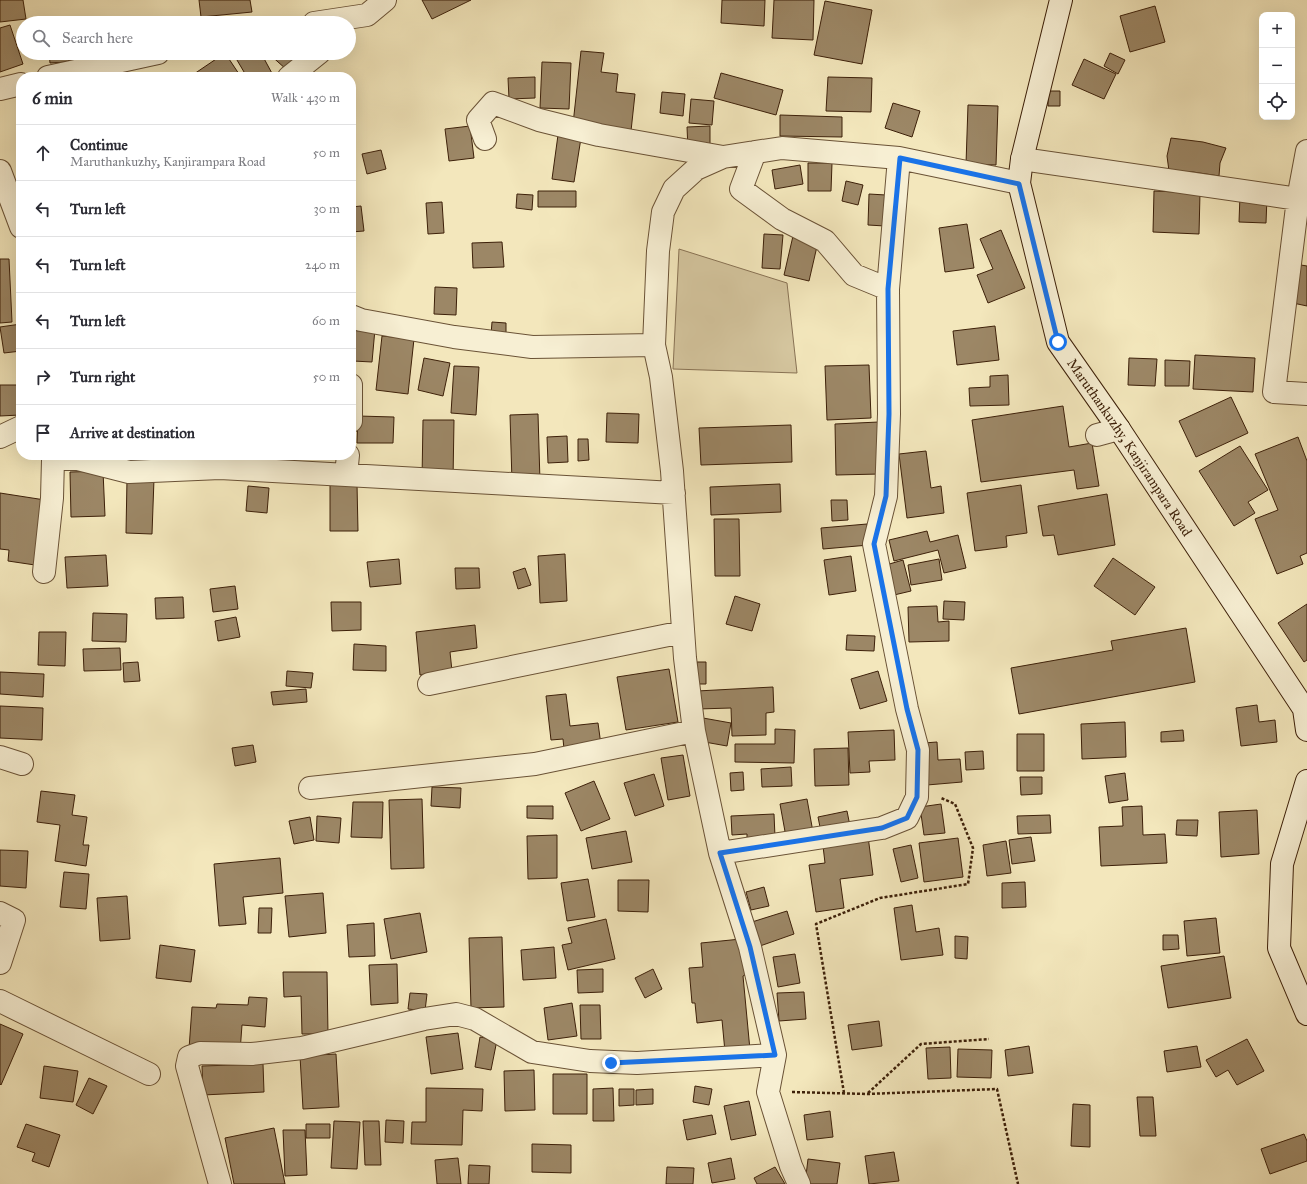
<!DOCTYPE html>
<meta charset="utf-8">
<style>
body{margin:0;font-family:"IM FELL Great Primer",serif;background:#f7f7f7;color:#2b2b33}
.controls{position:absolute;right:12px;top:12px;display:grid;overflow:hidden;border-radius:8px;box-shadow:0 4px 16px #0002}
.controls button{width:36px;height:36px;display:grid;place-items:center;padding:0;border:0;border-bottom:1px solid #e1e1e2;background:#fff;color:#2b2b33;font:20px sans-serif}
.stop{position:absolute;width:12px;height:12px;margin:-9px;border:3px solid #1a73e8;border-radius:50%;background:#fff}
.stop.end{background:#1a73e8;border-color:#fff;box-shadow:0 1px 4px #0008}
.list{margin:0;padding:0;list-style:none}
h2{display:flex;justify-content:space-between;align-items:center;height:52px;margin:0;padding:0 16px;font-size:17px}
h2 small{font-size:13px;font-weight:400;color:#7c7c81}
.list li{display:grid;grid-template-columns:26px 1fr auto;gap:12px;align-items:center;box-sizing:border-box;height:56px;padding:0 16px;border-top:1px solid #e1e1e2}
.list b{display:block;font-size:15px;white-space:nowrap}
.list p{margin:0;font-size:13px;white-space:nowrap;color:#7c7c81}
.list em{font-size:13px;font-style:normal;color:#7c7c81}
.icon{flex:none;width:22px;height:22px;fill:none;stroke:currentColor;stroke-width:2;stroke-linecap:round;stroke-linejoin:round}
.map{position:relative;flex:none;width:1307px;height:1184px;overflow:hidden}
.search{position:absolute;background:#fff;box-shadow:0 4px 16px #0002;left:16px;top:16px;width:340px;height:44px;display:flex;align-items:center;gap:10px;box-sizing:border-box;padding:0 14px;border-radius:22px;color:#7c7c81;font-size:15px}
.panel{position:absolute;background:#fff;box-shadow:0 4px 16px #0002;left:16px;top:72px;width:340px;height:388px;border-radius:16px}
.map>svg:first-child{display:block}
</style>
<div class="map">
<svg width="1307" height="1184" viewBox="0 0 1307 1184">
<rect width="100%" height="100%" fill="#f3e7bc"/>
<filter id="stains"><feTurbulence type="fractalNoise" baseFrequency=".005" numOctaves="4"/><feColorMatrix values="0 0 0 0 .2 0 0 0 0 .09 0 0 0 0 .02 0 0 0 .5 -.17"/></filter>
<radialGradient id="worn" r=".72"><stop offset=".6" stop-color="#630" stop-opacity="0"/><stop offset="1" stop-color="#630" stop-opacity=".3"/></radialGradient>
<path fill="#d4c59e" stroke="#887254" d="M679,249L787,283L797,373L673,369Z"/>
<path fill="#9c8766" stroke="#3d2009" d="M0,0H23L26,19L0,22Z
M199,0H250L252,12L201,17Z
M422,0H471L432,19Z
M722,0H765L764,26L721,23Z
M774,0H814L813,40L772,38Z
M825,1L872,10L862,64L814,55Z
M1155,6L1165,42L1130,52L1120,16Z
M67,19V23H48V20Z
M10,25L23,64L0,72V28Z
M581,51L604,53L601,72L618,74L616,92L635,94L631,131L573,124Z
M49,53H68L69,62L50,63Z
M225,53L241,77H192L191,76Z
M238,53H261L274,77H247L234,55Z
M268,53H302L287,70Z
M1110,53L1125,60L1118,74L1104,66Z
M1084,59L1116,74L1104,99L1072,85Z
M542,62L571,63L569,109L540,108Z
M721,73L783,90L776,115L714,98Z
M535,77V98L509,99L508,78Z
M828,77L872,78L871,112L826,111Z
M1048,91H1060V106H1048Z
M662,92L685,94L683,116L660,113Z
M691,99L714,101L712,125L689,123Z
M893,103L920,111L912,137L885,128Z
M968,105L998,106L996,165L966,164Z
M780,115L842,117V137L780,136Z
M470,126L474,158L449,161L445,129Z
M710,126V148L688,149L687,127Z
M558,135L581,138L574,182L552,179Z
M1171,138L1203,142L1226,148L1220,163L1219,176L1193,172L1169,171L1167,156Z
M381,150L386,169L367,174L362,154Z
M808,163H832L831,191H808Z
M800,165L803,184L775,189L772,170Z
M846,181L863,185L858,205L842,201Z
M538,191H576V207H538Z
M1154,191L1200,193L1199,234L1153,232Z
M517,194L533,195L532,210L516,208Z
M869,194L886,195L885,226L868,225Z
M1240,195L1267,197L1266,223L1239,222Z
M442,202L444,233L428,234L426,203Z
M361,206L364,231L351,232V207Z
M967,224L974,268L945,272L939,228Z
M1001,230L1025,288L988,303L977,275L993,269L980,239Z
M764,234L783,235L780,269L762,268Z
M793,236L818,242L809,281L784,275Z
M502,242L504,267L473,268L472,243Z
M0,259H9L12,322L0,323Z
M1301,265L1307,266V306L1293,303Z
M435,287L457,288L456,315L434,314Z
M19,293H21V317H20Z
M492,322L506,323V336L491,335Z
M21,324V351L4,353L0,327Z
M995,326L999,360L957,365L953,331Z
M356,327L375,329L372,362L353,361Z
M382,336L414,339L408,394L376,390Z
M1195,355L1255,358L1253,392L1193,389Z
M424,358L450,363L443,396L418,390Z
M1129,358L1157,359L1155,386L1128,385Z
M1165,360L1190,361L1189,386H1165Z
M869,365L871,418L827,420L825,366Z
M454,366L479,367L476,415L451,413Z
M1008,375L1009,405L970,406L969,388L990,387V376Z
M0,385H19L20,415L0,416Z
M1231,397L1248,433L1196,457L1179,421Z
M1063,406L1069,447L1092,443L1099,486L1077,489L1074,470L981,482L972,420Z
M607,413L639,414L638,443L606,442Z
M538,414L540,482H512L510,415Z
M358,416L394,417L393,443H357Z
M423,420H454L453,480L422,479Z
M879,422L880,474L836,475L835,424Z
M791,425L792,462L701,465L699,428Z
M567,436L568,462L548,463L547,437Z
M1298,437L1307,461V553L1300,556L1303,564L1277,574L1255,519L1278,510L1255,454Z
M578,439H588L589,460L578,461Z
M1240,446L1268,490L1248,502L1255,513L1234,526L1199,471Z
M926,451L931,488L941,486L944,513L907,518L899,454Z
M131,455H149V465H131Z
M103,471L105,516L71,517L70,472Z
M127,479H154L152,534L126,533Z
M357,484L358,531H330V485Z
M780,484L781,512L711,515L710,487Z
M1021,485L1027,533L1006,536L1007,547L975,551L967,493Z
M248,486L269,488L267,513L246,511Z
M0,493L45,500L35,565L8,561L9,550L0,549Z
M1107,494L1115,545L1058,555L1054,535L1043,536L1038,506Z
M831,500H847L848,520L832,521Z
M714,519H739L740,576H715Z
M867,524L869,545L823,549L821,528Z
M927,531L930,542L958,535L966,568L944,573L938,550L894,561L889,540Z
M565,554L567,601L540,603L538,556Z
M106,555L108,586L67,588L65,557Z
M851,556L856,591L829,595L824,560Z
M1113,558L1155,587L1135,615L1094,586Z
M399,559L401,584L370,587L367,562Z
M939,559L942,580L911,585L908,565Z
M903,560L911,591L894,595L886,565Z
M455,568H479L480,588L456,589Z
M525,568L531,585L518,589L513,572Z
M235,586L238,609L213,612L210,589Z
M735,596L760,604L752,631L726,624Z
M183,597L184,618L156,619L155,598Z
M944,601L965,602L964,620L943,619Z
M331,602H361V630L332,631Z
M1307,604V660L1304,662L1278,623Z
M937,606L938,622L949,621V641L909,642L908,607Z
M93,613L127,614L126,642L92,641Z
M236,617L240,637L218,641L215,621Z
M475,625L477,648L450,652L452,671L420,675L416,632Z
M1186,628L1195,682L1019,714L1011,668L1113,650L1111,641Z
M39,632H66L65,666L38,665Z
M847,635L875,636L874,651L846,650Z
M354,644L386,646V671L353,670Z
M120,648L121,670L84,671L83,649Z
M138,662L140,681L124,682L123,663Z
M697,662H706V684H697Z
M669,669L678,722L626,730L617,677Z
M287,671L313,673L311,688L286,686Z
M878,671L887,701L860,709L851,679Z
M0,672L44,674L43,697L0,694Z
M773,687L774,712L766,713V735L732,736L731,708L698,709L697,691Z
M306,689L307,702L273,705L271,692Z
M566,694L570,726L598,723L601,745L564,749L563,739L551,740L546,696Z
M1257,705L1259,722L1275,720L1277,742L1241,746L1236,708Z
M0,706L43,708L42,740L0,738Z
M703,718L731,723L727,746L699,741Z
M1125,722L1126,757L1082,759L1081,724Z
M775,729L795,730L794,763L735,762V744H775Z
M894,730L895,760L869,761L870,772L850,773L848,732Z
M1183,730L1184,741L1161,742V732Z
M1017,734H1044V771H1017Z
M937,742L938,760L960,759L962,782L927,785L924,743Z
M253,745L256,762L235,766L232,748Z
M848,748L849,785L815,786L814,749Z
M983,751L984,769L966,770L965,752Z
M683,755L690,796L668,800L661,758Z
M791,767L792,786L762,787L761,769Z
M743,772L744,790L731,791L730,773Z
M1125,773L1128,800L1109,803L1105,776Z
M654,774L664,806L635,816L624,783Z
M1020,777H1042V794L1021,795Z
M594,781L610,819L581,831L565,793Z
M432,787L461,788L460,808L431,806Z
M41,791L75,795L72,815L87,817L83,845H89L86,866L55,861L60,825L37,822Z
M422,799L424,868L391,869L389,800Z
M807,799L813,832L786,837L780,804Z
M353,802H383L382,838L351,837Z
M941,804L945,833L924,835L920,807Z
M527,806H553V819L527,818Z
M1142,806L1143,835L1165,834L1167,863L1101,866L1099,827L1123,826L1122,807Z
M1257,810L1259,854L1221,857L1219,812Z
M847,811L850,826L821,832L818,817Z
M774,814L775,837L747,838V834L732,835L731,816Z
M1050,815L1051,833L1018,834L1017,816Z
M317,816L341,818L339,843L316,841Z
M310,817L314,840L294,844L289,821Z
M1177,820H1198L1197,836L1176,835Z
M626,831L632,862L592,869L586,838Z
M557,835V878L528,879L527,836Z
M868,836L873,875L840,879L844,908L816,912L809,865L825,863L823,846Z
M1031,837L1035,861L1012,864L1009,840Z
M958,838L963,877L924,882L919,843Z
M1006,841L1011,873L987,876L983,845Z
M911,845L918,878L901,882L893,849Z
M0,850L28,851L26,888L0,886Z
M280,858L283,893L243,897L246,924L219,926L214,864Z
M64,872L89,874L86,909L60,907Z
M588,879L595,917L567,921L561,883Z
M618,880H649L648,912L618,911Z
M1025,882L1026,907L1002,908V883Z
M764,887L769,906L751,910L746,892Z
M323,893L326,933L289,937L285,896Z
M127,896L130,939L100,941L97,898Z
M912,905L916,932L939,928L943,955L901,960L894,908Z
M259,908H272L271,933H258Z
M787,911L794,934L760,946L752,922Z
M420,913L427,952L391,959L384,919Z
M1216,918L1220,953L1187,956L1184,921Z
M606,919L615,959L568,970L562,945L572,943L568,928Z
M374,923L375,956L349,957L347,925Z
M1163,935H1178L1179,949L1163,950Z
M955,936L968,937L967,959L955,958Z
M502,937L504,1007L471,1008L469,938Z
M741,939L745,975L743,976L750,1050L725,1052L722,1020L697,1023L695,1003H692L689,968L703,967L701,943Z
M160,945L195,950L191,982L156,978Z
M554,947L556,978L523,980L521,950Z
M795,954L800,983L778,987L773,957Z
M1224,956L1231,998L1168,1008L1161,966Z
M397,964L398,1003L371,1005L369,965Z
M603,969V992L578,993L577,970Z
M653,969L662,989L645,998L635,978Z
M283,972H327L328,1034H302L301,996L284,997Z
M804,992L806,1019L779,1021L777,993Z
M410,993L427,994L425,1011L408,1009Z
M249,997L267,998L265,1027L242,1025L240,1052L189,1049L192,1007L216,1008L217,1004L248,1005Z
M572,1003L577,1036L548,1040L544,1008Z
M580,1005H600L601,1039H581Z
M879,1021L882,1046L852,1050L848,1025Z
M0,1024L23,1034L1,1085L0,1084Z
M458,1033L463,1069L431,1074L426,1037Z
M480,1037L497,1040L491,1070L475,1067Z
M1247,1039L1264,1071L1237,1085L1228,1070L1216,1077L1206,1060Z
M1029,1046L1033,1073L1008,1076L1005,1050Z
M1197,1046L1201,1067L1167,1072L1164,1051Z
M950,1047L951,1078L928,1079L926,1048Z
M958,1049L992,1050L991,1078L957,1077Z
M336,1054L339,1107L303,1109L300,1056Z
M263,1064L264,1092L203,1095L202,1066Z
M44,1066L78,1071L73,1102L40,1098Z
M534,1070L535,1110L505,1111L504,1071Z
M553,1074H587V1114H553Z
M89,1078L107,1086L93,1114L76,1105Z
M695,1086L712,1089L709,1105L693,1102Z
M426,1088L483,1089L482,1111L463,1110L462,1145L411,1144L412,1122H426Z
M613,1088L614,1121H593V1089Z
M619,1089H634V1105L619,1106Z
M653,1089V1104L636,1105V1090Z
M1137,1097H1153L1156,1136H1140Z
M749,1101L756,1135L731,1140L724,1106Z
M1073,1104L1090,1105V1147L1071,1146Z
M830,1111L833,1137L807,1140L804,1115Z
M712,1115L716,1134L687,1140L683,1120Z
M386,1120L404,1121L403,1143L385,1142Z
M334,1121L360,1122L357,1169L331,1168Z
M363,1121H379L381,1165H365Z
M26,1124L60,1135L49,1167L32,1161L35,1153L17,1147Z
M306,1124H330V1138H306Z
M274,1128L285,1184H234L225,1138Z
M283,1130H305L307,1175L285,1176Z
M1304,1134L1307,1141V1161L1270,1174L1261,1149Z
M532,1144L571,1145V1173L532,1172Z
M894,1152L899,1181L869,1184L865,1156Z
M458,1158L461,1184H437L435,1160Z
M731,1158L735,1179L712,1183L708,1163Z
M808,1159L840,1163L837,1184H805Z
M469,1165L490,1166L489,1184H468Z
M667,1167L694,1168L693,1184H666Z
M775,1167L785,1184H757L754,1178Z"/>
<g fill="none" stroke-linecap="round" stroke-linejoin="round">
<defs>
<path id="street" d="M314,23L367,15L385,0
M48,77L158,53
M289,77L319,53
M0,89L21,84
M485,139L478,120L493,103L539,120L599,135L723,157
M1307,151L1298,199L1274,392L1307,394
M755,152L741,189L782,219L825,241L854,275L888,289
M1022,159L1298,199
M0,171L21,227
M351,316L361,320L454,337L532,347L654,345
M351,385V421
M1097,435L1119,429
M0,437L21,427
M346,475L348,455
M44,572L52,498L53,459H78L129,472L220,468L674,493
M429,684L683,632
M0,757L22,764
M310,788L535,764L694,731
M720,853L882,828L907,818L917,797L918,750L907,709L874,544L886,496L889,414L888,289L899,158
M0,913L14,920L0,963
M0,1001L149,1074
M220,1184L187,1066L189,1057L200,1053L252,1054L302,1048L424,1019L456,1014L475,1019L532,1052L590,1061L637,1063L775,1055
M799,1184L791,1166L768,1092L775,1055L750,947L720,853L694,731L685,658L672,471L661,377L654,345L658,251L663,212L674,189L696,169L723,157L782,148L899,158L1019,183"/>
<g id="secondary">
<path id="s1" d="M1061,0L1022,159L1019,183L1058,342L1119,429L1304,709L1307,730"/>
<path d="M1307,781L1282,864L1279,948L1307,1014"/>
</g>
</defs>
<use href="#street" stroke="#6a5236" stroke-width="24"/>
<use href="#secondary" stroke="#3d2009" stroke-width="24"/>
<path stroke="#3d2009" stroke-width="2.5" stroke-dasharray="3 2" stroke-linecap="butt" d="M792,1092L867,1094L997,1089L1018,1184
M844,1093L816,924L880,898L968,884L973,848L955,804L941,798
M868,1093L921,1044L989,1039"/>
<use href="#street" stroke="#f7efd3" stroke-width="22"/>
<use href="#secondary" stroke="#f7efd3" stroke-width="22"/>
</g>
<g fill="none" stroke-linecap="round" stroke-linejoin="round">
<path stroke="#1a73e8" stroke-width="5" d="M611,1063L775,1055L750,947L720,853L882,828L907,818L917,797L918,750L907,709L874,544L886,496L889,414L888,289L900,158L1019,184L1058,342"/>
</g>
<g text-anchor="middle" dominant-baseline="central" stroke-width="3" stroke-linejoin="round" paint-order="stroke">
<g font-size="14" fill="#3d2009" stroke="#f7efd3">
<text stroke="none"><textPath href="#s1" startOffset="479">Maruthankuzhy, Kanjirampara Road</textPath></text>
</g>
</g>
<rect width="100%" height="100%" filter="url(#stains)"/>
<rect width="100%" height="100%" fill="url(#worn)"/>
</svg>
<div class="controls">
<button>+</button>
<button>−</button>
<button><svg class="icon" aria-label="locate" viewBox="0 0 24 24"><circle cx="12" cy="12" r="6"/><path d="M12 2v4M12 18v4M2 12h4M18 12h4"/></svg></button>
</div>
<div class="stop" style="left:1058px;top:342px"></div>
<div class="stop end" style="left:611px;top:1063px"></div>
<div class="search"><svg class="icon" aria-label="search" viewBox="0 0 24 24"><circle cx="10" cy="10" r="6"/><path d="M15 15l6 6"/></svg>Search here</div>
<section class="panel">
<h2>6 min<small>Walk · 430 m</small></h2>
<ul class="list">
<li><svg class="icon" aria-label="ahead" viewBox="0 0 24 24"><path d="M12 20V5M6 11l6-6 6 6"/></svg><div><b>Continue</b><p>Maruthankuzhy, Kanjirampara Road</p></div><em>50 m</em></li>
<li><svg class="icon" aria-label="left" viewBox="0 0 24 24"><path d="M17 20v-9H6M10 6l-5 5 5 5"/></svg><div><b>Turn left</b></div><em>30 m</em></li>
<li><svg class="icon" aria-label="left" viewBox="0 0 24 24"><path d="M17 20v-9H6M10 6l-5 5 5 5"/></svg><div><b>Turn left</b></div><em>240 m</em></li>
<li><svg class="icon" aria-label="left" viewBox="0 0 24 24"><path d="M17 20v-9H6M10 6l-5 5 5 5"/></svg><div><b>Turn left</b></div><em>60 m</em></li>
<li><svg class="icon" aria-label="right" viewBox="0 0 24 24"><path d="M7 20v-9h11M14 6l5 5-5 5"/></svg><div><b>Turn right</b></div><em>50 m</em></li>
<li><svg class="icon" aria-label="arrive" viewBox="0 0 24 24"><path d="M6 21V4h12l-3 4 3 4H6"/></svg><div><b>Arrive at destination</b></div></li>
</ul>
</section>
</div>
